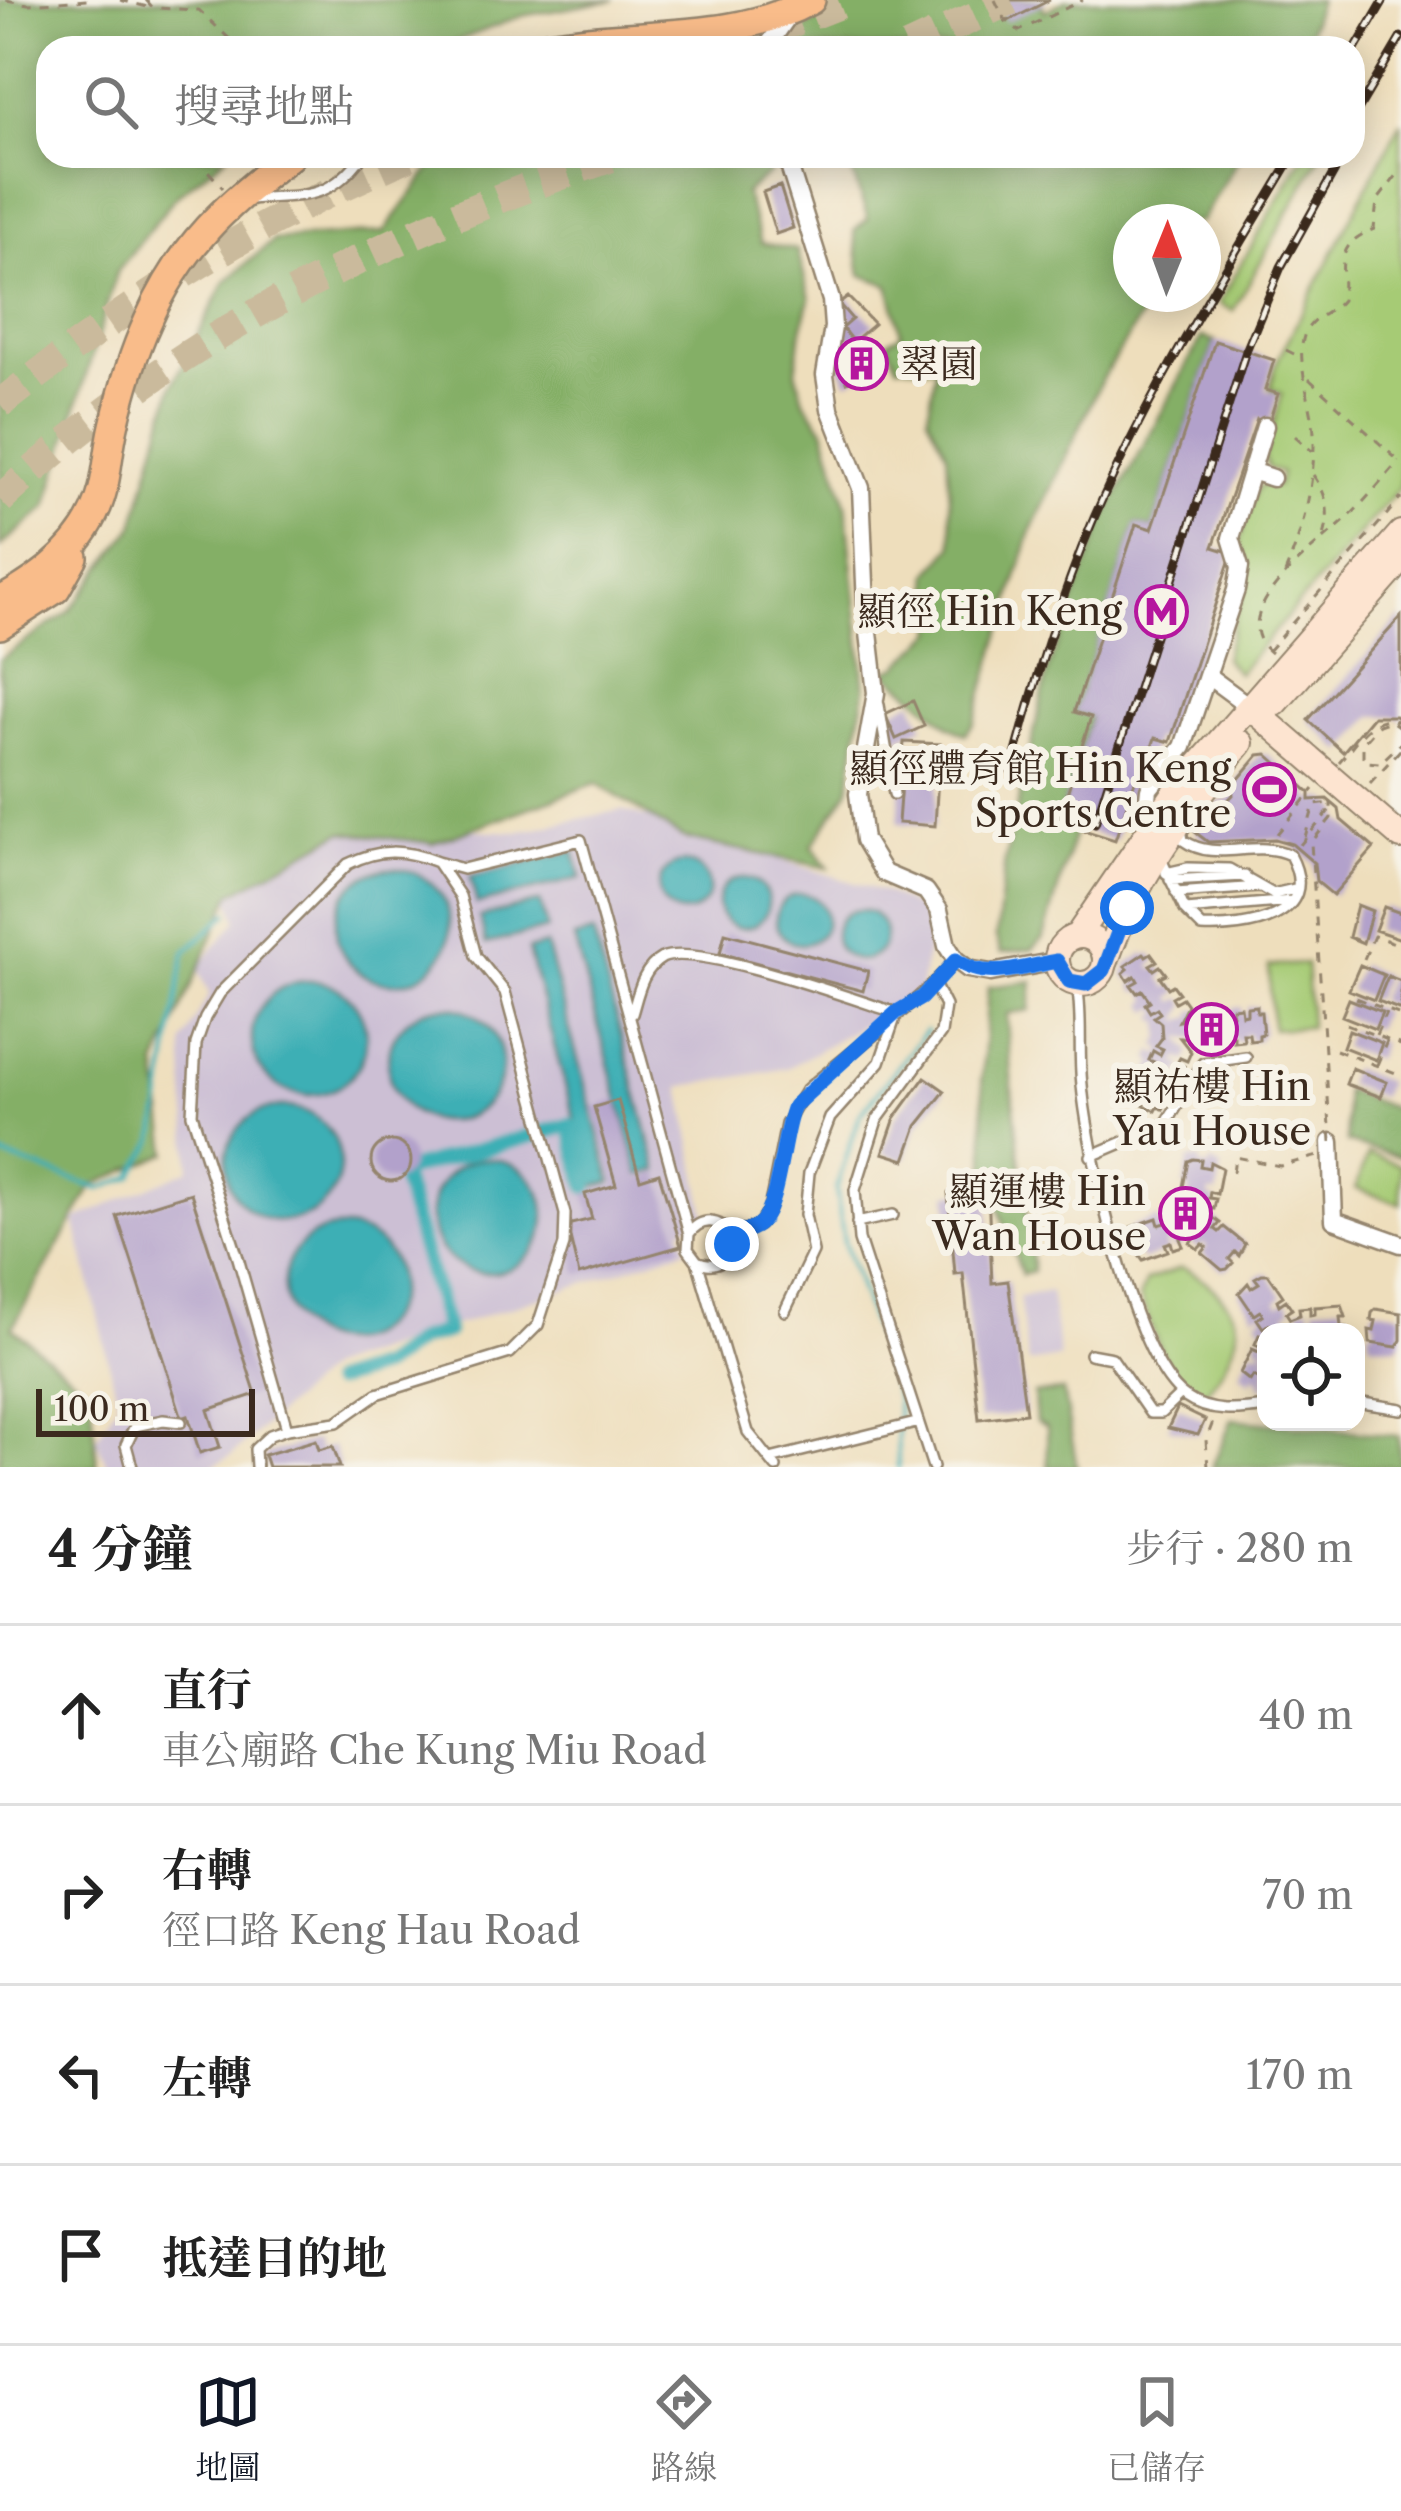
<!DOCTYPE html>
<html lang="zh-TW">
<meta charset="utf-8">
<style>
body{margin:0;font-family:"Libre Caslon Text","Noto Serif TC",serif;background:#f2f2f2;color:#222}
.controls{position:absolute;right:36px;bottom:36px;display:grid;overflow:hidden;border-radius:24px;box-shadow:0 6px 30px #0003}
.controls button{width:108px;height:108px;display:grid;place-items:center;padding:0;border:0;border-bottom:3px solid #e0e0e0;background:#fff;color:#222;font:60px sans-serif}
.compass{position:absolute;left:1113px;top:204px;width:108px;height:108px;border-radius:50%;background:#fff;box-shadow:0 6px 30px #0003;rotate:1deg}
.scale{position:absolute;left:36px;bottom:30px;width:219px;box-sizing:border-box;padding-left:12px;border:6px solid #3b2a1e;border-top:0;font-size:33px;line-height:42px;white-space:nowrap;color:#3b2a1e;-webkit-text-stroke:9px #f7f3e8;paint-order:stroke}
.stop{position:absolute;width:36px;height:36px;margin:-27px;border:9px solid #1a73e8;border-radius:50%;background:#fff}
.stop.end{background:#1a73e8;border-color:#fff;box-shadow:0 3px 12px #0008}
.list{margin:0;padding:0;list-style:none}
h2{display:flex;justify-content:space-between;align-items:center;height:156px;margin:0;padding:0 48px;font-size:51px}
h2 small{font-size:39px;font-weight:400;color:#767676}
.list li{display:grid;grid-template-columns:78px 1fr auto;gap:36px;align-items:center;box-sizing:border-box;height:180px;padding:0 48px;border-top:3px solid #e0e0e0}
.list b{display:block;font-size:45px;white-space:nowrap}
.list p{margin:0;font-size:39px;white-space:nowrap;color:#767676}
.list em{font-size:39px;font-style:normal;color:#767676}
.icon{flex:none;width:66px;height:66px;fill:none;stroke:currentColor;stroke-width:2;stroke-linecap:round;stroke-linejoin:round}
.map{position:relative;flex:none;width:1401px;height:1467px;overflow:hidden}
.search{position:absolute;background:#fff;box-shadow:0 6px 30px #0003;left:36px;right:36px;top:36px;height:132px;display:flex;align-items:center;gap:30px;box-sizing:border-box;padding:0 42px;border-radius:36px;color:#767676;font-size:45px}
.sheet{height:876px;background:#fff}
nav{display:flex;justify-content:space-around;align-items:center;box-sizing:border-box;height:168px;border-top:3px solid #e0e0e0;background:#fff;font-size:33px;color:#767676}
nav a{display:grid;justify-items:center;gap:6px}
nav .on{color:#111827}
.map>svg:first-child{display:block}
</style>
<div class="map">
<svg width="1401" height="1467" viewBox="0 0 1401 1467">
<rect width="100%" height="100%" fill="#f7f3e8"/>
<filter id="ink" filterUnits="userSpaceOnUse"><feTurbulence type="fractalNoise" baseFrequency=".00833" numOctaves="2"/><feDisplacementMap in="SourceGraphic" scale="24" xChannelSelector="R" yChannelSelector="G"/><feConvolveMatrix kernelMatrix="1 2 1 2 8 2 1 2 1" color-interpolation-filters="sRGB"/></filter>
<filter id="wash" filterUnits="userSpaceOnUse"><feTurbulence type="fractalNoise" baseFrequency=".004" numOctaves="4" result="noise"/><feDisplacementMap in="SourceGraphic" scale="48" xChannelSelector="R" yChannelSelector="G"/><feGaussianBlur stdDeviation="2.7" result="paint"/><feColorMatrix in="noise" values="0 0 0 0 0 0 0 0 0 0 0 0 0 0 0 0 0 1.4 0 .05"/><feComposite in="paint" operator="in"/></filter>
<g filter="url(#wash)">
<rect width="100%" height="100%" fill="#eedebc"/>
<path fill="#ccbfd4" d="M622,810L887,893L933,916L920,991L788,1068L681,1087L706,1217L681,1229L686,1249L328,1368L232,1455L211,1467H108L96,1439L118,1401L75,1220L190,1169L183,1044L209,994L198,968L237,920L223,881L345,824L517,832Z
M1050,1292L1060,1358L1028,1363L1019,1297Z"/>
<path fill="#a6cb75" stroke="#707a4a" stroke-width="3" d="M1401,121V486L1238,673L1224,658L1249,566L1239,542L1257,489L1266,483L1277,486L1281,473L1268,468L1264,457L1282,394L1270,388L1278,359Z
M1303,156H1320L1233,311L1219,303Z
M1306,964L1310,1027L1272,1029L1269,966Z
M1368,1154L1401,1165V1204L1356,1188Z
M1181,1268C1203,1274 1241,1308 1237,1333C1235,1351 1216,1383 1203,1394C1168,1387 1152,1327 1140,1297L1146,1281Z"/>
<path fill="#84af66" stroke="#606c42" stroke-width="3" d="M0,0H615L522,16L438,48H48V156H226L175,197L117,271L47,507L0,547Z
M836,0H1039L1045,11L1066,0H1319L1303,48H784Z
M435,156H764L770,173L745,193L761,243L797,250L810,298L800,336L796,372L804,400L824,429L846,504L865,689L849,789L812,846L829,868L683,838L596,783L433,843L342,832L231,894L157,1066L168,1153L93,1185L12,1328L91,1392L97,1467H0V659L69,612L134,526L173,384L225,282L274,240L384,232L433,166Z
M847,156H1240L1200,222H1131V294H1155L1103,377L1030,534L974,723L965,734L949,726L885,671L897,667L935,631L929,574L953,546L947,453L928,416L936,368L897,365L887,342L901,334L889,285L861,275L854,231L868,219Z
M1202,337L1215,341L1152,529L1136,524L1075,711L1091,717L1058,821L1076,827L1044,937L1033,949L1001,953L996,938L1005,860L1049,667L1106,516Z
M1033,981L1030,1010L1007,1014C1010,1101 1025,1185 1033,1272L1022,1275L986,1172L982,1079L988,987Z
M1344,1090L1401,1111V1157L1347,1143Z
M1063,1391L1077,1467H1048L1047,1428L1036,1422L1034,1394Z
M1232,1419L1398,1436L1401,1467H1212Z"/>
<path fill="#3eafb5" stroke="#3c6c6a" stroke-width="3" d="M574,851L581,878L477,904L470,877Z
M659 888a25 25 0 1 1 50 0a25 25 0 1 1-50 0Z
M336 926a57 57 0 1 1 114 0a57 57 0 1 1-114 0Z
M718 903a25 25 0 1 1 50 0a25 25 0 1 1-50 0Z
M776 919a25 25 0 1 1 50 0a25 25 0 1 1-50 0Z
M540,902L547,929L486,944L480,917Z
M835 935a25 25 0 1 1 50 0a25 25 0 1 1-50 0Z
M593,933L658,1170L640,1175L574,938Z
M546,945L612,1182L593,1187L528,950Z
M252 1038a57 57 0 1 1 114 0a57 57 0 1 1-114 0Z
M388 1064a57 57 0 1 1 114 0a57 57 0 1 1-114 0Z
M226 1164a57 57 0 1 1 114 0a57 57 0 1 1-114 0Z
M431 1216a57 57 0 1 1 114 0a57 57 0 1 1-114 0Z
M284 1285a57 57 0 1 1 114 0a57 57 0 1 1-114 0Z"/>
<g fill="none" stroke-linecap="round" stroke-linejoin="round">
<path stroke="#3eafb5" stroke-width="4.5" d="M0,1155L100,1189L132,1177L155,1140L185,952L228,913
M898,1467L897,1398L844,1242L836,1189L860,1115L926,1031"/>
<path stroke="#3eafb5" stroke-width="15" d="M410,1169L570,1125L587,1187
M333,1382L382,1367L419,1340L447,1332L402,1178"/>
</g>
<g id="blocks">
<path fill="#b2a1cb" d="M994,0H1050L1006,22Z
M780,186L793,228L776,234L763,192Z
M848,297L874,324L853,342L842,328L852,319L839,304Z
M1215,341L1274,360L1265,390L1278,394L1269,422L1257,419L1213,547L1232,553L1170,742L1155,738L1144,771L1139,769L1115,840L1058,822L1091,717L1074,712L1136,524L1152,529Z
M852,347L858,361L878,353L884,367L847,382L835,354Z
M1401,617V721L1395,716H1373L1343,752L1308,720Z
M913,701L924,726L896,739L885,714Z
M904,742L940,744L935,826L898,823Z
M1267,754L1310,793V800L1327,799L1339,809L1341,820L1374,848L1333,895L1316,881L1314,863L1292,844L1275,839L1208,842L1195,832L1220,801H1227L1233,795L1232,787L1259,755Z
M1357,905L1372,911L1363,943L1349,937Z
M1384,907L1401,913V939L1375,930Z
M725,933L868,971L863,991L720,953Z
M1144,953L1146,956L1151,953L1157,961L1150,965L1154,970L1160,966L1166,974L1160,977L1168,988L1173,985L1179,993L1172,997L1175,1002L1182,998L1187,1005L1179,1021L1193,1017V1011L1203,1010V1018H1209L1208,1010L1218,1009V1015L1232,1014V1008L1241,1007L1242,1015L1247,1014V1007L1257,1006V1012H1261L1263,1034L1259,1035V1040L1250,1041L1249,1034H1243L1244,1041L1234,1042V1036L1220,1037L1221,1043L1211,1044L1210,1036L1205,1037V1044L1196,1045L1195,1039L1180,1038L1191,1052L1187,1061L1180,1058L1177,1063L1184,1066L1180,1075L1175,1072L1169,1084L1174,1087L1169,1096L1163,1092L1160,1097L1167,1101L1163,1109L1158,1107L1156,1111L1135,1100L1137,1097L1132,1094L1136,1086L1143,1089L1145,1084L1139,1081L1143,1072L1148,1074L1154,1062L1149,1060L1153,1051L1160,1055L1163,1049L1156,1046L1162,1038L1161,1023L1154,1017L1160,1013L1157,1008L1150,1012L1145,1004L1150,1001L1142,990L1137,993L1131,985L1138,981L1135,976L1128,981L1123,973L1128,969L1125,966Z
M1360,965L1384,975L1374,1000L1349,990Z
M1388,976L1401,981V1010L1378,1001Z
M1349,999L1382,1012L1375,1029L1342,1016Z
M1349,1030L1382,1043L1376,1060L1343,1047Z
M1352,1068L1387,1082L1381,1097L1346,1084Z
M925,1077L945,1091L917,1126L905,1160L883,1153L895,1118Z
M618,1100L640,1179L659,1173L681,1246L579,1275L567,1225L592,1219L585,1194L616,1185L594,1107Z
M371 1161a20 20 0 1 1 40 0a20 20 0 1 1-40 0Z
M1193,1159L1201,1160L1200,1166L1209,1168L1210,1162L1222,1168L1217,1194L1210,1192L1209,1198L1216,1199L1214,1209L1207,1208L1202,1217L1208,1222L1212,1217L1220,1223L1215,1229L1219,1232L1224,1227L1245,1244L1239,1256L1235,1252L1229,1259L1233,1263L1227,1269L1222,1270L1202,1253L1207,1247L1203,1244L1198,1249L1190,1243L1194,1237L1188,1232L1180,1239L1183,1246L1173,1249L1171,1242L1165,1244L1168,1251L1143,1260L1135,1249L1141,1247L1138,1238L1132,1240L1130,1232L1131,1227L1157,1218L1159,1225L1166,1223L1170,1218L1166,1215L1173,1208L1175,1211L1182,1197L1185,1200L1189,1197L1190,1189L1183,1187L1188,1161Z
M988,1190L992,1283L1008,1281L1026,1413L979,1419L963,1273L955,1274L948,1193Z
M191,1193L256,1394L208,1410L220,1447L200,1453L188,1416L182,1418L117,1216Z
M1262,1274H1268L1283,1296L1277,1300L1279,1305L1286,1300L1292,1309L1286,1313L1290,1319L1300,1315L1299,1308L1310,1307V1315L1315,1314V1307L1342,1305L1346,1317H1340L1341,1327H1346V1332H1274L1269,1324L1263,1328L1257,1319L1263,1315L1260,1311L1254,1315L1239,1293L1248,1283L1251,1288L1259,1283L1255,1278Z
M1376,1309L1401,1313V1340L1397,1347L1370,1343L1369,1330L1374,1331L1376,1321L1371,1320L1372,1313Z
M1259,1335L1266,1338V1389L1259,1385L1261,1380L1253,1376L1250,1381L1240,1373L1252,1349L1259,1352L1262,1347L1255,1344Z
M1178,1407L1205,1420L1198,1435L1168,1428Z
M316,1440L319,1450L333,1446L340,1467H268L264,1455Z"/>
</g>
</g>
<g filter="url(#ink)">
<use href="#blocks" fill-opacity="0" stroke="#94846d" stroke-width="3"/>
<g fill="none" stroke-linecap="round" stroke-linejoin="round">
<path stroke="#caba9c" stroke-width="30" stroke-dasharray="30 15" stroke-linecap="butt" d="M728,48L849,0
M907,48L1011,0
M0,404C127,303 260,219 410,156
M0,500C176,336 389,233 615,156"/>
<defs>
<path id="lane" d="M251,199C302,194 328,203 362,156
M879,705L894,794
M1161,859L1185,910L1202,927C1245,929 1324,918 1290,855C1256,838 1216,864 1183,840L1181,830
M1166,873L1188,868L1229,869L1273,894L1295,889
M1170,880L1245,876
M1176,893L1259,887
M1185,910L1292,901
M1077,984C1083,1017 1078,1051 1082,1085C1088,1151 1132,1359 1185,1397C1209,1414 1239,1411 1266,1407
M632,1014C638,994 642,969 662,958C696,942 855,1000 897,1013
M1091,1156L1166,1124L1203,1063L1246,1057
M857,1223L893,1215
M689,1234L688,1249L697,1261L748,1432L776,1467
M697,1261C717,1270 734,1258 731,1236
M785,1311L813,1252L805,1215L809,1173L830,1118L880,1062L895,1018
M1090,1354L1112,1358L1150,1413H1161L1181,1394
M1356,1402L1401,1409
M287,1429L238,1258L192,1114L196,1044L205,1018L220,993L348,864C379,848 404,849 437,862
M770,1459L916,1423
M132,1467L126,1445L135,1426L163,1420L181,1422
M256,1467L255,1449L270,1435L287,1429L337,1422L377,1394L510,1353L538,1325L564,1245L565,1214L505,992L476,956L460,896L437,862L463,869L581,840L689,1234C701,1217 720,1218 731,1236L759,1225L769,1209L786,1124L806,1090C857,1047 911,1009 956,960
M933,1467L859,1240L855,1190L877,1120L941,1033L945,1006L934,984"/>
<path id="street" d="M766,48L792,11
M786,156L831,300L833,327L825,375L830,409L861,488L866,607L876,693L858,794L864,840L884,873L926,891L939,910L947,946L956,960L968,969L991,973L1057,961
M1251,471L1272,478
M1208,676L1250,707
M1151,824L1147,807L1149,789L1183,747L1236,590L1240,567L1231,538L1265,426
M1331,1142L1334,1220L1401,1244"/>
<path id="secondary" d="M1276,703L1401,561
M1250,707L1401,837
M1077,936L1176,791L1401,533
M1057 960a24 24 0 1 1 48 0a24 24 0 1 1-48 0Z
M1106,961C1136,877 1185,811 1241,743"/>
<path id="primary" d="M534,48C624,28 729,46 811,0
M0,601C45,577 90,542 103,489C108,468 109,447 114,426C122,391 133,354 148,321C181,245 226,205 290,156
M0,625L56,589L74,557"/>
</defs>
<use href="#lane" stroke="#94846d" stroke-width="14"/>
<use href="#street" stroke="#94846d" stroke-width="21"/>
<use href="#secondary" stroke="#94846d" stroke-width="28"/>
<use href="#primary" stroke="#94846d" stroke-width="32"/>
<path stroke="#94846d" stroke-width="3" stroke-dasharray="9 9" stroke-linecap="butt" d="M6,0L28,4L88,0
M120,0L151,8
M146,0L153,8L199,10L239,48
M995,0L1004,18L1019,31L1083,0
M200,156L201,163L223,188
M1286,350L1300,357
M1309,379L1401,463
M1295,436L1312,451
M1313,475C1328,495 1331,515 1323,539
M1285,573C1304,528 1315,482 1314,434C1313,403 1293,357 1306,331C1314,316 1332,313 1342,300C1346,267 1331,246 1374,229L1377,201L1401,170
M1268,651L1401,498
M1271,653C1220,612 1322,543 1349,517C1366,499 1383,480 1399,461
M1401,728L1391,721L1379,725L1363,743V757L1367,762L1380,763L1401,743
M1339,762C1356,743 1374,708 1401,723
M1370,783L1401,749
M1277,834L1314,789
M1305,837L1314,805L1331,803
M1300,845L1334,805
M1364,959L1374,936L1401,945
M1356,998L1401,1015
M1346,1024L1401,1045
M1376,1035L1386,1012
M1336,1050L1401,1075
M1377,1065L1387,1041
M1233,1172L1235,1157L1280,1166L1318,1156
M1208,1467L1206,1440L1213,1422"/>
<use href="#lane" stroke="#fff" stroke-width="9"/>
<use href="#street" stroke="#fff" stroke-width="16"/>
<use href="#secondary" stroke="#fde4d0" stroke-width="24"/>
<use href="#primary" stroke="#f9bc8a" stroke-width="27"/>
<defs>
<path id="rail" d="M1353,53L1384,0
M1353,118L1401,37
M1011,771C1034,684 1059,600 1094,518C1149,391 1223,274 1293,156
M1095,823L1246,351L1281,267L1343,156"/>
</defs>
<use href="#rail" stroke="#3b2a1e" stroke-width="9"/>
<use href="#rail" stroke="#f7f3e8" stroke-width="4.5" stroke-dasharray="14" stroke-linecap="butt"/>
<path stroke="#94846d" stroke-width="3" stroke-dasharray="9 9" stroke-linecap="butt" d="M1331,1142L1311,843L1331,818V803"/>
</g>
</g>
<g fill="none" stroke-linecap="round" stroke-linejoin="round" filter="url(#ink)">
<path stroke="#1a73e8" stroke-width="15" d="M732,1244L730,1236C738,1233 751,1231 758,1225C779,1210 782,1133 794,1106L897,1012L921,998L956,960C986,982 1023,967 1057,961L1069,981L1086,984L1104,970L1127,908"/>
</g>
<defs>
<symbol id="building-ring" viewBox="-11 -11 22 22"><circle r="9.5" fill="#f7f3e8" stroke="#b5179e" stroke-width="1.5"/><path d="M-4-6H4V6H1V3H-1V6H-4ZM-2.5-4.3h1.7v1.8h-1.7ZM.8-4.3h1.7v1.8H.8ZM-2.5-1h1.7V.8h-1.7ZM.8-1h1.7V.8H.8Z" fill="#b5179e"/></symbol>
<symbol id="metro-ring" viewBox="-11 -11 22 22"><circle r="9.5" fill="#f7f3e8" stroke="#b5179e" stroke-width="1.5"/><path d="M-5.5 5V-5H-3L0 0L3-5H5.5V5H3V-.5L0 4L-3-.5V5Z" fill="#b5179e"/></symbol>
<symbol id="stadium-ring" viewBox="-11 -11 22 22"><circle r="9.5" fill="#f7f3e8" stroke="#b5179e" stroke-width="1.5"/><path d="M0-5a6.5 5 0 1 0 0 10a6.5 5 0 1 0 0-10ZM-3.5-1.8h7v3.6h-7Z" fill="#b5179e"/></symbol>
</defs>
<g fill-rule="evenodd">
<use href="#building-ring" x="832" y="334" width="59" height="59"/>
<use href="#metro-ring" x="1132" y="582" width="59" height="59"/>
<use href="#stadium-ring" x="1240" y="760" width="59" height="59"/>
<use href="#building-ring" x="1182" y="1000" width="59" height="59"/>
<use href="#building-ring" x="1156" y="1184" width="59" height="59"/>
</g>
<g text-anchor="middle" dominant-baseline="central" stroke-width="12" stroke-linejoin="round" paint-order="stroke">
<g font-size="39" fill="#3b2a1e" stroke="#f7f3e8" text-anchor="end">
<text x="900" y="364" text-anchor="start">翠園</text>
<text x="1122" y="611">顯徑 Hin Keng</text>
<text x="1231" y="768">顯徑體育館 Hin Keng<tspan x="1231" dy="45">Sports Centre</tspan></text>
<text x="1212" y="1086" text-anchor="middle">顯祐樓 Hin<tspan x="1212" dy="45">Yau House</tspan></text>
<text x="1146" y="1191">顯運樓 Hin<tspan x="1146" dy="45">Wan House</tspan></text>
</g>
</g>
</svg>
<div class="controls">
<button><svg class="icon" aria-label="locate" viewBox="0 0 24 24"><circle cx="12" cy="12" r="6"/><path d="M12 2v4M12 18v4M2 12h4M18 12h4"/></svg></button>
</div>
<svg class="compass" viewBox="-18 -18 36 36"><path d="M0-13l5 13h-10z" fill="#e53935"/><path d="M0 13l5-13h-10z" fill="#767676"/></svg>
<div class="scale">100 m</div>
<div class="stop" style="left:1127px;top:908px"></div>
<div class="stop end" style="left:732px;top:1244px"></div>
<div class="search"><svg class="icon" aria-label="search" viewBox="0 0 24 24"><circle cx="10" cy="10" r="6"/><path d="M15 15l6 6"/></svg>搜尋地點</div>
</div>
<section class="sheet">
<h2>4 分鐘<small>步行 · 280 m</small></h2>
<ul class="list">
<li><svg class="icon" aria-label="ahead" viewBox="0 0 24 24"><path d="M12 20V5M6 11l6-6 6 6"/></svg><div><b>直行</b><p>車公廟路 Che Kung Miu Road</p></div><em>40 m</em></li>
<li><svg class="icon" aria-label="right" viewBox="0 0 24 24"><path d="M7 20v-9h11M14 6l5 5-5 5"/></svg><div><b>右轉</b><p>徑口路 Keng Hau Road</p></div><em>70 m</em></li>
<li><svg class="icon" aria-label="left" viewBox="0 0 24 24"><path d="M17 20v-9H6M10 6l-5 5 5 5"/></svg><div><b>左轉</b></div><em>170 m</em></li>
<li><svg class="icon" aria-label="arrive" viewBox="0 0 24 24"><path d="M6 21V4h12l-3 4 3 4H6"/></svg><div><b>抵達目的地</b></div></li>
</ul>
</section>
<nav>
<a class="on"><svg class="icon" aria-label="map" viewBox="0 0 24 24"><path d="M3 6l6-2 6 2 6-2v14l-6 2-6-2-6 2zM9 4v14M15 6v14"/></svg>地圖</a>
<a><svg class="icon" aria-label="directions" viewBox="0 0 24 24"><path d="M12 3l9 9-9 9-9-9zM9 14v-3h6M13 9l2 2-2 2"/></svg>路線</a>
<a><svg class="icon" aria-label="saved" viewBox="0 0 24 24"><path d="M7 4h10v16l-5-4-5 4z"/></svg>已儲存</a>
</nav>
